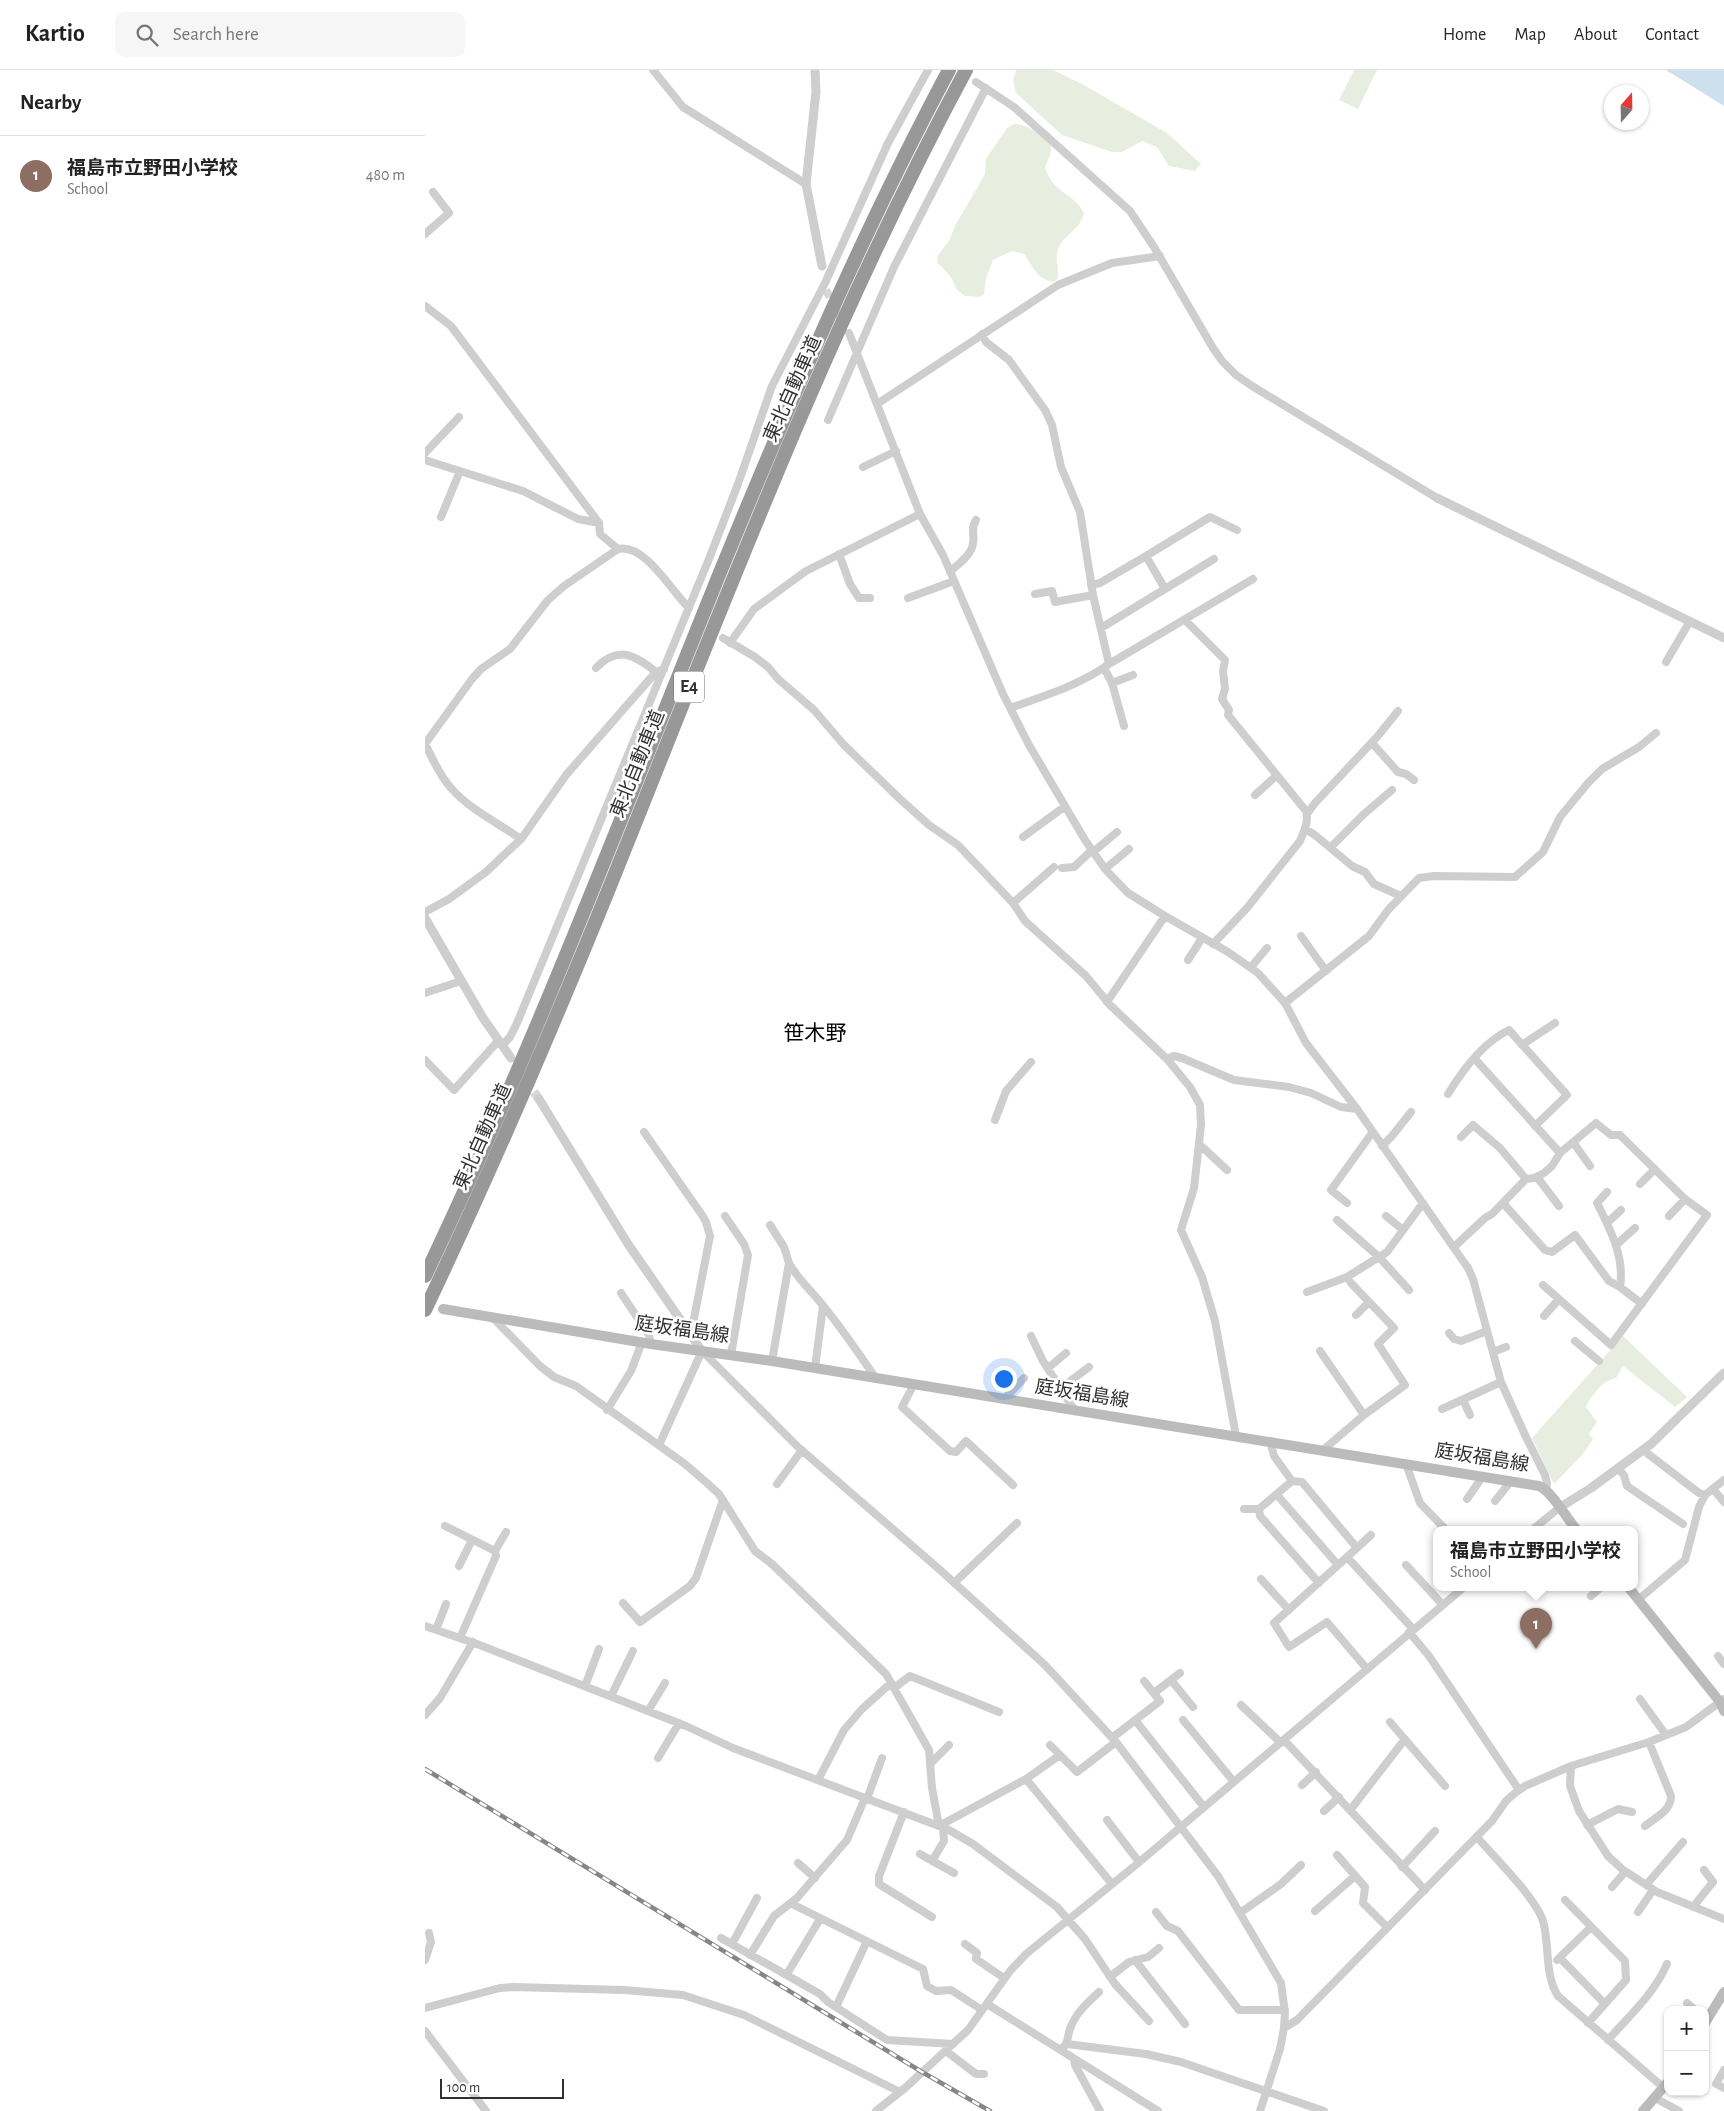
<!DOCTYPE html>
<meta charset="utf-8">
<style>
body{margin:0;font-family:"Alegreya Sans","Noto Sans JP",sans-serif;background:#f6f6f6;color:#222}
.controls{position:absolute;right:15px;bottom:15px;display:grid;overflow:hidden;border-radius:10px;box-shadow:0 1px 4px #0004}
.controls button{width:45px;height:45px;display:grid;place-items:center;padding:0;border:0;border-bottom:1px solid #e0e0e0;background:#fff;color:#222;font:25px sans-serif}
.compass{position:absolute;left:1179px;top:15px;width:45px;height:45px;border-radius:50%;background:#fff;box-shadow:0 1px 4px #0004;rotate:20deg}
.scale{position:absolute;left:15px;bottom:12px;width:124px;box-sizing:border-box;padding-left:5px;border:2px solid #313131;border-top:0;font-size:14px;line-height:18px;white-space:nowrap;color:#313131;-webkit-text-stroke:4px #fff;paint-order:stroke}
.you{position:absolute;left:578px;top:1308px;width:18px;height:18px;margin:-12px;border:4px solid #fff;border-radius:50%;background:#1a73e8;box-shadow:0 0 0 8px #1a73e833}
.badge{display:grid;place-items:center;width:32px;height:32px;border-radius:50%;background:#b45309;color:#fff;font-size:16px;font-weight:700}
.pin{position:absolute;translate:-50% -41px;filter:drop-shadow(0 1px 2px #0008)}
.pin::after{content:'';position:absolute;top:26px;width:18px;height:15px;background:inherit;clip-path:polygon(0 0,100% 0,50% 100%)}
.popup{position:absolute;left:1008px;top:1456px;width:205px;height:65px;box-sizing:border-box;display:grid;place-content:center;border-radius:10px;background:#fff;filter:drop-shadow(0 1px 4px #0005);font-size:16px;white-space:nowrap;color:#767676}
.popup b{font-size:19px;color:#222}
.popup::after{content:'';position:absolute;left:50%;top:100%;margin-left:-10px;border:10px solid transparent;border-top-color:#fff}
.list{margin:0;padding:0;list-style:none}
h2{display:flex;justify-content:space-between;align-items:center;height:65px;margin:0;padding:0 20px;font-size:21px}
h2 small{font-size:16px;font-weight:400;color:#767676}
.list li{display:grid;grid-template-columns:32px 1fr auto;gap:15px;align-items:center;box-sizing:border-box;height:80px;padding:0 20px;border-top:1px solid #e0e0e0}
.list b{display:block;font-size:19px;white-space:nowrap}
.list p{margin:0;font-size:16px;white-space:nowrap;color:#767676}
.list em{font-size:16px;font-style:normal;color:#767676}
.icon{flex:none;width:28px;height:28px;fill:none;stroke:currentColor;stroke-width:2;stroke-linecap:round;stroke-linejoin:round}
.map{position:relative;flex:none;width:1299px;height:2041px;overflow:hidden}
header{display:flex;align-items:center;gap:30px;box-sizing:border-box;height:70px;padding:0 25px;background:#fff;border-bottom:1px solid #e0e0e0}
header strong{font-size:24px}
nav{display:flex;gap:28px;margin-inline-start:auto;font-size:18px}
.search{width:350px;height:45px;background:#f6f6f6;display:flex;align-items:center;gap:12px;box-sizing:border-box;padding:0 18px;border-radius:10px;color:#767676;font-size:19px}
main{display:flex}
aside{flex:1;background:#fff}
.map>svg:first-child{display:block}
</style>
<header>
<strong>Kartio</strong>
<div class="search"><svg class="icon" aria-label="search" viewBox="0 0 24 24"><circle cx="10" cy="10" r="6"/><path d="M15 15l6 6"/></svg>Search here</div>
<nav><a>Home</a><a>Map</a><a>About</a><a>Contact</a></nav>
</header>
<main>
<aside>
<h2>Nearby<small></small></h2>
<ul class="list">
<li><span class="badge" style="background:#8d6e63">1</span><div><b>福島市立野田小学校</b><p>School</p></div><em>480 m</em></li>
</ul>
</aside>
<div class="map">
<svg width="1299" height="2041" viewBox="0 0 1299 2041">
<rect width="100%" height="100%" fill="#fff"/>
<path fill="#e8eedf" d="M591,0H628L657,14L742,63L776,94L770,101L744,96L732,77L717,71L697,82H687L637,65L591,23L588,10Z
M929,0H952L933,39L914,30Z
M589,54C600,54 623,65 626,77C627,83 622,91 620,97C628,124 648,122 659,143C656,159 639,165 634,177C629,189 634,196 633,208L629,212C612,210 608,196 599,184L587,181L568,190L561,208L559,225L554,227L540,226L532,220L526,207L512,192L513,185L524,171L530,156L560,104L561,89L582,58Z
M1198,1266L1262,1327L1250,1337L1198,1296L1191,1308C1177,1311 1167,1324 1161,1337L1172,1352L1164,1364L1168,1369L1158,1384L1129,1414L1107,1368Z"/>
<path fill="#cce1ed" d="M1241,0H1299V36Z"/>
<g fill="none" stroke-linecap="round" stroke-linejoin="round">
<path stroke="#d6d6d6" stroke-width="8" stroke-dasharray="8 4" stroke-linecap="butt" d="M401,220L418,252"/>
<path stroke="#d6d6d6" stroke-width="9" stroke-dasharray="9 4.5" stroke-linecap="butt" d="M101,1011L114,1029"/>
<path stroke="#cecece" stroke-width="8" d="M228,0L258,37L381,114
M551,12L589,37L705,141L729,177L788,278L797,291L811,305L827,316L1012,428
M0,164L24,143L8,122
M0,236L26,256L174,453
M424,263L495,444L518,485L578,624L604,675L660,770L680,799L703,823L740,846L803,882L833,903L860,933L881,973L932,1039L1043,1198L1048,1209L1076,1312L1101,1367L1120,1405L1122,1413L1121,1419
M557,264L561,272L584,290L620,340L627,355L636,397L655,442L668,525L684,594C655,615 619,626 585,638
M452,334L633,215L687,193L735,186
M403,350L469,197L561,18
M0,383L34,347
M0,390L98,421L153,449L174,453L175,464L193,479
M438,397L471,381
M16,447L35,401
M414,484L425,514L434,528H445
M721,486L740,519
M525,502C533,494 547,485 548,473C550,464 545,459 551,450
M666,515L675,513L721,486L785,447L812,460
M610,524L627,521L630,532L668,525
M483,528L529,511
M760,550L800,590L798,601L800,619L797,629L804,640L803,645L881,741C884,752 879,761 875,771L822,838L788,874
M676,558L789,489
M298,568L330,587L343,597L353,609L389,640L419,675L475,729L504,755L533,775L588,833L600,851L661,906L685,935L742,989L765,1017L775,1035L776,1055L769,1118L756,1160L777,1207L790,1251L811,1366
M305,573L329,539L381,501L495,444
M1241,592L1265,551
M684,594L828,509
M171,598C193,575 210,585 231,602
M679,598L687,613L699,656
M687,613L708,605
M947,673L973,702L981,704L989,710
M0,674L47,609L56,599L85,579L123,530L139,516L193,479C220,473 246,521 264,538
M0,674C8,689 14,705 26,718C44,739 73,753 96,769
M830,725L851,706
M882,744L890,733L952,667L973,641
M880,759L890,765L927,796L940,802L949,814L976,826
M598,767L639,737
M906,777L939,744L967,720
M668,782L692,762
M637,798L649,797L667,780
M680,799L704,779
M588,833L629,797
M0,842L24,829L61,802L97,768L141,705L231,602L239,599
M876,866L901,901
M763,890L777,868
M826,897L842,878
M0,923L36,911
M682,932L740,846
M860,933L944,866L963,840L994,808L1009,806L1090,807L1118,782L1135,747L1163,713L1177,699L1214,677L1231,663
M1097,975L1130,953
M77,976L85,967L92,953L284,489L313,414L347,316L400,213L463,73L503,0
M742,989L749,986L757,988L809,1010L864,1017L886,1023L916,1037L932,1039
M1050,989L1135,1083
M0,990L29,1020L74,970
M1023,1024C1037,1001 1059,972 1084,960L1142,1025L1110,1056
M570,1050L581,1021L606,992
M219,1062L277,1145L281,1152L285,1166L266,1264
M1036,1067L1048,1055L1075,1078L1101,1109
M1148,1072L1165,1096
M774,1074L802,1100
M957,1076L967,1066L986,1042
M1112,1107L1134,1136
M1215,1114L1230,1099
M1182,1122L1172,1133C1185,1159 1200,1187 1195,1217L1217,1234
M922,1133L906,1120L947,1063
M1078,1133L1120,1180L1127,1182L1150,1165L1184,1211L1195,1217
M300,1146L319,1174L323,1185L306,1285
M961,1146L978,1160
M1244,1146L1260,1129
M912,1150L954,1187L984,1220
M1182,1153L1196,1140
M345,1155L359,1177L364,1193L347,1291
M1191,1175L1210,1158
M1029,1177L1060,1148L1067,1144L1101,1109L1109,1108L1119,1103L1127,1096L1135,1083L1171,1053L1186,1065H1195L1260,1129L1282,1145L1186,1275L1118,1215
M364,1193C373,1210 388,1222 400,1238C418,1260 434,1284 450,1307
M882,1222L922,1207L962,1182L998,1133
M196,1223L224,1265L226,1274
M931,1245L944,1232
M1119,1246L1134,1229
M67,1247L115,1296L129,1307L151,1316L260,1394L282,1413L294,1424L330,1481L347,1494L461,1604L504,1680L507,1718L514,1756L601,1709L635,1685
M1024,1263L1029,1269L1036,1271L1062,1261
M606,1266L618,1291L650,1341
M1150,1271L1174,1291
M895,1281L939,1345
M1068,1282L1081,1277
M390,1298L398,1236
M623,1298L641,1283
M489,1314L477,1337L525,1381L531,1382L541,1371L588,1415
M636,1318L664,1297
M583,1329V1325L599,1308
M1038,1330L1045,1345
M1017,1339L1076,1312
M182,1340L206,1301L217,1272
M845,1371L849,1386L867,1411L877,1412L932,1478L849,1553L864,1577L902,1552L942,1599
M234,1375L277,1281L373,1377L514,1499L620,1595L691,1672L774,1781L793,1806L856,1913L860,1943L859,1958L855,1979L835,2041
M898,1380L939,1345L980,1315L953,1274L969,1258L926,1213L922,1207
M1218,1380L1274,1423L1280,1425L1299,1410
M981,1394L995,1433L1021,1460
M1193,1399L1199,1405L1202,1416L1258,1454
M867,1411L834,1439L835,1446L894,1513
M352,1414L377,1380
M1288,1419L1299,1432
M853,1426L913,1495
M1042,1429L1058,1406
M1070,1431L1086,1411
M819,1439H834
M20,1456L70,1481
M1107,1460L1134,1438
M932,1478L946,1465
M922,1487L988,1559
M981,1495L1017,1534
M34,1496L47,1470
M836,1509L864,1540
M529,1513L592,1453
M1166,1526L1175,1518
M1214,1529L1260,1490L1274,1437L1280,1425
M198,1533L215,1552L265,1516L271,1508L298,1430
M0,1556L52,1574L261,1656L308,1678L506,1753L524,1760L548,1774L632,1837L660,1869L690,1914L724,1951
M11,1560L21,1534
M984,1562L1004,1586L1094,1720
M35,1568L71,1486L70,1481L81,1462
M1293,1586L1299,1594
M746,1610L768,1637
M160,1616L174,1579
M469,1618L485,1606L574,1642
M729,1623L755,1603
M186,1626L208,1581
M1215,1629L1241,1665
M816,1635L856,1673
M223,1641L240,1613
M0,1645L15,1628L48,1572
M710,1650L779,1737
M758,1650L809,1712
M965,1652L1020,1716
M687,1668L735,1631L719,1611
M859,1670L1000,1820
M625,1675L652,1702L691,1672
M233,1688L254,1653
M506,1693L524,1675
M1146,1696L1145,1716L1154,1741L1183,1786L1197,1799L1232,1822L1299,1849
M601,1709L687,1814
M393,1710L419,1660L437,1639L466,1613
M877,1715L891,1702
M442,1729L457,1688
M926,1739L980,1669
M899,1741L914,1727
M479,1742L454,1806V1814L507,1847
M682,1750L714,1792
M1162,1755L1193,1739L1207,1742
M1220,1756C1231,1747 1246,1741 1246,1726L1224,1672
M1052,1767C1069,1787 1111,1828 1118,1851C1125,1875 1119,1904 1133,1926L1239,2018
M495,1784L529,1803
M912,1785L940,1817L938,1833L962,1857
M507,1791L519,1771L518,1758
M373,1793L390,1808
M977,1797L1010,1761
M1221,1815L1258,1772
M1187,1817L1200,1802
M1140,1830L1200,1891L1201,1910L1163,1953
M367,1834L498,1899L502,1916L511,1921L526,1920L557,1940
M1268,1837L1288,1812L1279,1800
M890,1841L930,1806
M731,1842L742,1856L753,1861L814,1940H860
M1213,1842L1228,1820
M815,1843L856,1814L876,1795
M296,1868L395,1924L403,1932L462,1970L528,1974
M307,1874L332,1828
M540,1874L552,1883L551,1889L579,1908
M325,1885L349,1846L372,1828L422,1770L440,1728
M1135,1888L1180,1934
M0,1890L6,1872L4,1863
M710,1890L760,1954
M1132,1890L1166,1857
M362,1904L395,1849
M685,1907L704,1892L723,1887L734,1878
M1262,1933L1270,1940
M562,1934L733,2041
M411,1937L442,1871
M0,1938L75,1918L88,1917L199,1920L258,1925L319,1945L473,2021
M859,1958L872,1950L1067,1751L1081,1731L1090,1723L1100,1716L1146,1696L1224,1672L1261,1657L1299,1629
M0,1961L61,2041
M1183,1970C1204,1946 1229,1924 1242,1894
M642,1974L721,1984L756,1992L899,2041
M638,1977C644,1973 642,1966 645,1959C650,1944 662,1933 674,1922
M521,1981L551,2004H559
M649,1989L650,1995L675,2041
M1299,2000L1291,2014L1299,2018
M1230,2028L1254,2041
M451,2041L480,2018L543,1960L585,1901L601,1884L712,1794L1038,1518"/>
<path stroke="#cecece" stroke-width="9" d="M390,0L391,22L381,114L397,196
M1012,428L1299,568
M0,848L58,948L86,988
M114,1029L203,1174L277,1281
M1134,1438L1166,1418L1226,1374L1299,1303"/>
<path stroke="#bbb" stroke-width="10" d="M18,1239L226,1274L347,1291L1114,1416C1127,1421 1141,1448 1152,1460
M1204,1518L1295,1632L1299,1641
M1280,1953L1299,1922
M1218,2041L1243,2012"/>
<path stroke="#989898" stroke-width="14" d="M0,1206C109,977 199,740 294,505C364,334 437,163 524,0
M0,1240C66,1101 127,959 185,816C296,541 400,262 541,0"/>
<defs>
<path id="rail" d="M0,1699L497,2002L565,2041"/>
</defs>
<use href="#rail" stroke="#868686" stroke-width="4.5"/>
<use href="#rail" stroke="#fff" stroke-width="2.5" stroke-dasharray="8" stroke-linecap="butt"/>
</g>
<g text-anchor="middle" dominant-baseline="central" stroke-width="5" stroke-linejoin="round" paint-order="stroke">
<rect fill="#fff" stroke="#6f6f6f" stroke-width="1" x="249" y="601.5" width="30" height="31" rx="4"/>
<g font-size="18" font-weight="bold" fill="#313131">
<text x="264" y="617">E4</text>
</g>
<g font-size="19" fill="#313131" stroke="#fff">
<text transform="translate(368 319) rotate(-66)">東北自動車道</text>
<text transform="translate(213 694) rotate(-68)">東北自動車道</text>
<text transform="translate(58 1067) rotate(-66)">東北自動車道</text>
<text transform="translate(257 1260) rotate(8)">庭坂福島線</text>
<text transform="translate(657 1324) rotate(9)">庭坂福島線</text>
<text transform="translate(1057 1388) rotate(9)">庭坂福島線</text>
</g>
<g font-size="21" fill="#000" stroke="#fff">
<text x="390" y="963">笹木野</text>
</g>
</g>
</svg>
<div class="controls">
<button>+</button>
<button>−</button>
</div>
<svg class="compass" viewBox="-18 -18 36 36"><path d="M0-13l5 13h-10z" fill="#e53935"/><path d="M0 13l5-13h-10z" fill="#767676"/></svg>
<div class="scale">100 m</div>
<div class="you"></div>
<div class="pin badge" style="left:1111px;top:1579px;background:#8d6e63">1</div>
<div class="popup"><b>福島市立野田小学校</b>School</div>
</div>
</main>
